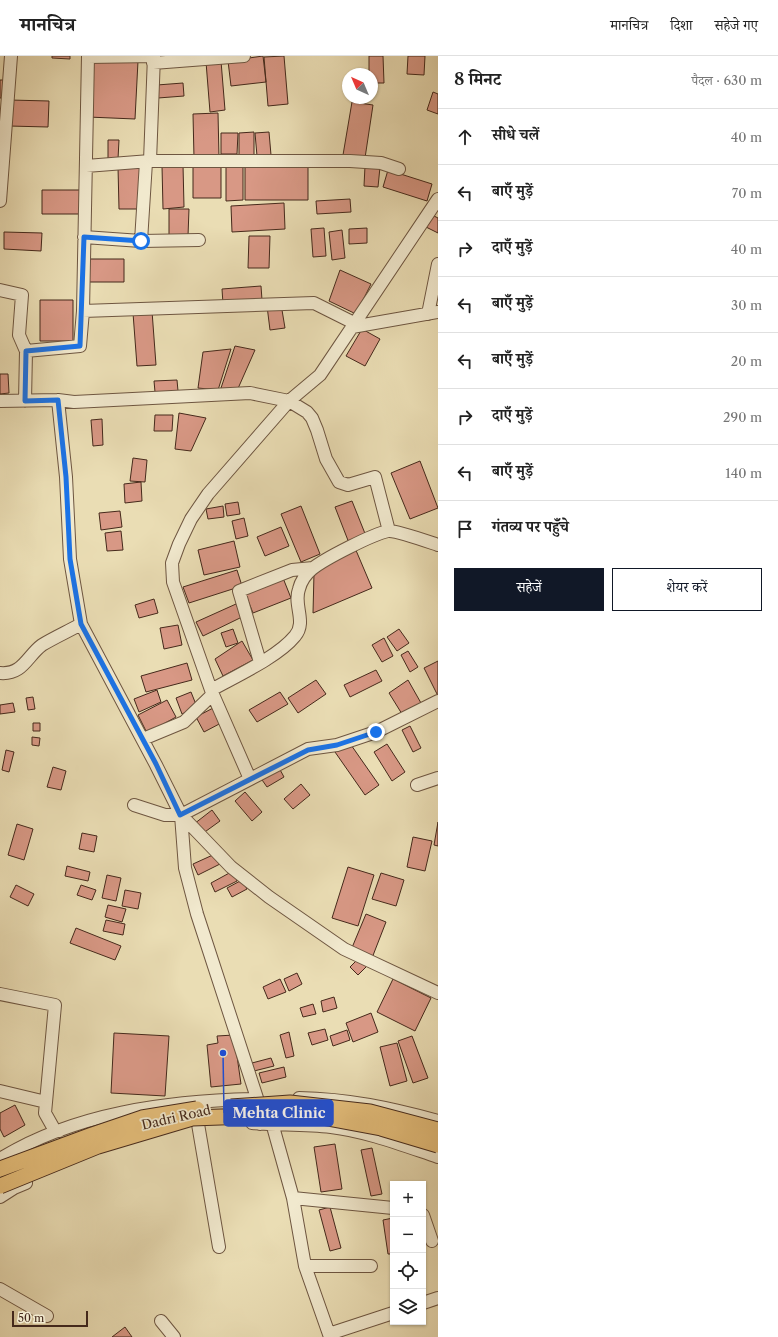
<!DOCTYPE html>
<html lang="hi">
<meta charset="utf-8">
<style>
body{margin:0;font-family:"Libre Caslon Text","Noto Serif Devanagari",serif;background:#f6f6f6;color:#222}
.controls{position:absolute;right:12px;bottom:12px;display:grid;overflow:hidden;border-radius:0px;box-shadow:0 1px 3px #0004}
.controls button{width:36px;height:36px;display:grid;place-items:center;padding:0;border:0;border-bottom:1px solid #e0e0e0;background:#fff;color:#222;font:20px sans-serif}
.compass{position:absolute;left:342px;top:12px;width:36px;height:36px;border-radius:50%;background:#fff;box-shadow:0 1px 3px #0004;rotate:316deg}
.scale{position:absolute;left:12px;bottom:10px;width:76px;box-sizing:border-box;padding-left:4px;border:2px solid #45291b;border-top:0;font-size:11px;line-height:14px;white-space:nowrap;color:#45291b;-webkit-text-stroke:3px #f1e9ce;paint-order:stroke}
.stop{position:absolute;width:12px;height:12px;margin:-9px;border:3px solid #1a73e8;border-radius:50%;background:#fff}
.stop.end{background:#1a73e8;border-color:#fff;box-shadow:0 1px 4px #0008}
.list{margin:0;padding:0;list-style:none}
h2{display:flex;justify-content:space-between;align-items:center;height:52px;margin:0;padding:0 16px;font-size:17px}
h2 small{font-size:13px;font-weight:400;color:#767676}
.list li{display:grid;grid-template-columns:26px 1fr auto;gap:12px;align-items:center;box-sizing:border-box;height:56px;padding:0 16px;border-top:1px solid #e0e0e0}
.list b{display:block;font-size:15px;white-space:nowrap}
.list em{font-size:13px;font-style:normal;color:#767676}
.actions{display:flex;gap:8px;padding:12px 16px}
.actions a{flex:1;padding:9px 0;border:1px solid #111827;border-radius:0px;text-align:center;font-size:14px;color:#111827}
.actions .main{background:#111827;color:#fff}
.icon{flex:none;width:22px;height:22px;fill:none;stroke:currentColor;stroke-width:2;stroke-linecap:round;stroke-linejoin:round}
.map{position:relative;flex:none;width:438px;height:1281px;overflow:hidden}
header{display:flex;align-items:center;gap:24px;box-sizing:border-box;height:56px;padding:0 20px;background:#fff;border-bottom:1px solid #e0e0e0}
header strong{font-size:19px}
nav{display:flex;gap:22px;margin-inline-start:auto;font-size:14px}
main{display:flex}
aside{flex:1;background:#fff}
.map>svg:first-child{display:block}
</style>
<header>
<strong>मानचित्र</strong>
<nav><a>मानचित्र</a><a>दिशा</a><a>सहेजे गए</a></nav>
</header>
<main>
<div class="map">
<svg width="438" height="1281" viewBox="0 0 438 1281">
<rect width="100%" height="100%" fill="#eaddb4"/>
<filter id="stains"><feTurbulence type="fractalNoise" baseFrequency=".005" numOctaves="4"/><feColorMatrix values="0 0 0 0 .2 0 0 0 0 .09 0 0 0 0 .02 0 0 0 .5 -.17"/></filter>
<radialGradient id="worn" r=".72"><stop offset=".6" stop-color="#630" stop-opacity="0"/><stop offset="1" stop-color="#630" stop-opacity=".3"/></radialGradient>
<path fill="#d89885" stroke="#45291b" d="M52,0H70V3L52,2Z
M263,0L266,26L231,30L228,5Z
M284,0L288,48L268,50L264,1Z
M369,0H383L384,27H372V18H369Z
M408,0H425L424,19L407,18Z
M91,3L138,5L135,63L88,61Z
M221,5L225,54L210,56L206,6Z
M0,24H3L2,42H0Z
M183,27L184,40L158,42L157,29Z
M433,36L438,38V58L427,54Z
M10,44L49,45L48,71L9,70Z
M352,46L373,49L365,102L343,99Z
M218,57L219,102H194L193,58Z
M254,76V99H239V77Z
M269,76L271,99L257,100L255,77Z
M221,77H238L237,98H221Z
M108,84H119L118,103H108Z
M193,107H221V142H193Z
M243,107V144L226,145V108Z
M245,107L308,108V144H245Z
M183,109L184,151L163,153L162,110Z
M141,110L142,153H119L118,111Z
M365,110L380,111L378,131L364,130Z
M388,114L432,128L427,145L383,131Z
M42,134H83V158H42Z
M350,143L351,156L317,158L316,145Z
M284,147L285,173L232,176L231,150Z
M169,153H189L188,180H169Z
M430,158L438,162V177L424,170Z
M324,172L326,200L313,201L311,173Z
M367,172V187L349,188V173Z
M342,174L345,202L332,204L329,176Z
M4,176L42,177L41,195L4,193Z
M249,180H270L269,212H248Z
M85,203H124V226H85Z
M340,214L371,228L356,258L329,245Z
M261,230L262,244L223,248L222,233Z
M40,244H73V285H40Z
M281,248L285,272L270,274L267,250Z
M152,255L156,309L137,310L133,257Z
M362,273L380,283L365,310L346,300Z
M235,290L255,294L236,337L221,332Z
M231,293L218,334L198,332L203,296Z
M0,318H8L9,337L0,338Z
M177,324L178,335L155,336L154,325Z
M179,357L206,362L191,395L175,393Z
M155,359H173L172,375H154Z
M102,363L103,389L93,390L91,364Z
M133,402L147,404L145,426L130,425Z
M420,405L438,452L410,463L391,417Z
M141,426L142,445L125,447L124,428Z
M352,445L366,480L349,487L335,451Z
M238,446L240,458L227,460L225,448Z
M223,450L224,461L208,463L206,453Z
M301,450L320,498L301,506L281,458Z
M120,455L122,471L101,474L99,457Z
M244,462L248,480L236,483L232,465Z
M281,471L289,490L265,500L257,481Z
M121,475L123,494L107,495L105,477Z
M234,485L240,511L204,519L198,494Z
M355,492L372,532L313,557L314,517Z
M237,514L242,530L189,547L183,531Z
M283,522L291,542L253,557L245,537Z
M154,543L158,557L139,562L135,549Z
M236,548L242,561L203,580L196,566Z
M178,569L182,589L164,593L160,572Z
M233,573L238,587L226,591L221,577Z
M399,573L409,587L397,595L387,581Z
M384,582L393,600L382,606L372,589Z
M242,585L253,604L223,620L215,603Z
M408,595L418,611L410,616L401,599Z
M438,605V640L424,612Z
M187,607L192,624L146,636L141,620Z
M376,614L382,625L350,641L344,629Z
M316,624L326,638L298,657L288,642Z
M408,624L421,647L402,658L389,637Z
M157,634L161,646L139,656L134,643Z
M191,636L197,651L182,658L176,642Z
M280,636L288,648L257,666L249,654Z
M33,641L35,653L28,654L26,642Z
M167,644L176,661L147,677L138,659Z
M13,647L15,656L0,658V649Z
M215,651L223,666L204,676L196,661Z
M33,667H40V675H33Z
M410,670L421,692L413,696L402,674Z
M32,681L40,682L39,690L32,689Z
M349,686L379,729L365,739L335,696Z
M387,688L405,716L392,725L374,696Z
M6,694L14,696L9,716L2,714Z
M278,710L284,721L267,731L260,721Z
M53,711L66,715L61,734L47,731Z
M301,728L310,739L293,753L284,743Z
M245,736L262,756L252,765L235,745Z
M212,754L220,765L202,778L194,768Z
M438,766V790L434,789Z
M17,768L33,773L24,804L8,799Z
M82,777L97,780L94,796L79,793Z
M413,781L432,785L425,815L407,811Z
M215,798L220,808L198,819L193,808Z
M67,810L90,816L88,825L65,820Z
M348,811L374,819L358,870L332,862Z
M233,815L237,825L215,836L211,827Z
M381,817L404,824L396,850L372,843Z
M107,819L121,822L116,845L102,842Z
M242,824L247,833L232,841L227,832Z
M16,829L34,838L28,850L10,841Z
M81,829L96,834L92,844L77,839Z
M125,834L141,837L138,853L122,850Z
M108,849L126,853L122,866L105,861Z
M366,858L386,866L372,902L351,894Z
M106,864L125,868L123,879L103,875Z
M76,872L121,890L115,904L70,887Z
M359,902L367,910L358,919L350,911Z
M297,917L302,928L289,935L284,923Z
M280,923L286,936L268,943L263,931Z
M393,923L431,942L415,975L377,956Z
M334,941L337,952L323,956L321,945Z
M313,948L316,958L303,961L300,952Z
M371,957L378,976L353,986L346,967Z
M325,973L328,984L312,989L308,977Z
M347,974L350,984L333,990L330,980Z
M289,976L294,1000L286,1002L280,979Z
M114,977L169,980L165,1040L111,1037Z
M234,979L241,1028L211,1031L207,989L218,987L217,980Z
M412,980L428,1022L413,1027L398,985Z
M397,987L407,1025L390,1030L380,991Z
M271,1002L274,1010L254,1015L252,1007Z
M284,1011L286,1021L262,1027L259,1017Z
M15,1049L25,1069L4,1081L0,1073V1057Z
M335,1088L342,1133L321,1136L314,1091Z
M372,1092L382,1138L371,1140L361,1094Z
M330,1151L341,1192L330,1195L319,1154Z
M393,1162V1198H388L383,1164Z
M125,1271L132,1281H112Z"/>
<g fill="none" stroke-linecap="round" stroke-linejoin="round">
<defs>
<path id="minor" d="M88,1L154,0
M153,7L244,0
M150,105L154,0
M86,110L150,105H350L381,107L399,113
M0,145L11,0
M84,181L141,185L199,184
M141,185L146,106
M0,234L22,239L19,279L26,295
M83,255L88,0
M428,258L438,208
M352,271L438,256
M58,344L66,421L70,503L81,568L156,709L181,759L185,812L197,858L257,1042L260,1068
M0,345L58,344L74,346L250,337L289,345L307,356L312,362L317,374L326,403L339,426L348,429L375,421L389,475
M25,345L26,295L80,290L83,255L314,247L354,267
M260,606L239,535L292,514L313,512
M0,617C23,619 27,600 42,589C55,581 69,575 81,568
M211,634C236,620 278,601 295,580C307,566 293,549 299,533C301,525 306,518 312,513C324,503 373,478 388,475C396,474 429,486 438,489
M143,683L184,666L213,638
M250,723L211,634L173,526L172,507L179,488L191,463L208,438L289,345L320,319L438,143
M417,729L438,722
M134,749L165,759H181L308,693L337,689L376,676L438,645
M181,759L231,811L269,841L344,893L438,937
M0,938L55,949L45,1057L54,1073L59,1075
M0,1035L46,1046
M299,1042C349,1043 390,1052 438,1065
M252,1067C278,1069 305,1068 331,1071C366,1075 405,1090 438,1101
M272,1067L293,1142L305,1210L330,1281
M198,1068L219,1191
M0,1103C74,1057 167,1045 253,1043
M0,1141L14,1132L26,1127
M293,1142L393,1152
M423,1159L432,1185
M305,1210H371
M0,1233L47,1260
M423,1247L438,1242
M161,1265L174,1281
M329,1278L393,1257"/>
</defs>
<use href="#minor" stroke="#6e5641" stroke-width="14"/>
<use href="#minor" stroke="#f1e9ce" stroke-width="12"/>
<defs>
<path id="major-bridge" d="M231,1051L290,1047L370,1056L438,1074
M0,1113L92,1079L142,1062L197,1053
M0,1130L98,1090L192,1062L306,1058L381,1072L438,1089"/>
</defs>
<use href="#major-bridge" stroke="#45291b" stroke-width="17" stroke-linecap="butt"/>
<use href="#major-bridge" stroke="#e5be7a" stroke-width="15"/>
</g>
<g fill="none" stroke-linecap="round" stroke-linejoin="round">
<path stroke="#1a73e8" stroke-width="5" d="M141,185L84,181L80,290L26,295L25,345L58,344L66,421L70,503L81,568L156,708L180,759L308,694L337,689L376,676"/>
</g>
<g text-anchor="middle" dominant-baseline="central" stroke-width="3.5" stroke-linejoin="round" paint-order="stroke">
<g font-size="13" fill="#45291b" stroke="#f1e9ce">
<text transform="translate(176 1061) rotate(-13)">Dadri Road</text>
</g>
</g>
<path fill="none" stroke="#1d4ed8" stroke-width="1.5" d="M223 997L224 1057"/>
<circle fill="#1d4ed8" stroke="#f1e9ce" stroke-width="1.5" cx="223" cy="997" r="4"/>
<rect fill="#1d4ed8" stroke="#1d4ed8" stroke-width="1.5" x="224" y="1044" width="109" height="26" rx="4"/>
<g font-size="14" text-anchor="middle" font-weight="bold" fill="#fff">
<text x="279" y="1062">Mehta Clinic</text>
</g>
<rect width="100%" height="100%" filter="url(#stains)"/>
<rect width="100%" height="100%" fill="url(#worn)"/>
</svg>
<div class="controls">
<button>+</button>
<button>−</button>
<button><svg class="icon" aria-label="locate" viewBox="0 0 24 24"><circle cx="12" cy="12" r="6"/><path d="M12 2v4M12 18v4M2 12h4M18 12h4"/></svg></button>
<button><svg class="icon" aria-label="layers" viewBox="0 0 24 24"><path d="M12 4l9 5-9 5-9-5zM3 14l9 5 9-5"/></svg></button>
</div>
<svg class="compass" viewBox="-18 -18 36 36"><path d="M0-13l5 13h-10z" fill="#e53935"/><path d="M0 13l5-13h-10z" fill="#767676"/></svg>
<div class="scale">50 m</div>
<div class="stop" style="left:141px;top:185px"></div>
<div class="stop end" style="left:376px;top:676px"></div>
</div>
<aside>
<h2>8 मिनट<small>पैदल · 630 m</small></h2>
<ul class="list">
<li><svg class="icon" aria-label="ahead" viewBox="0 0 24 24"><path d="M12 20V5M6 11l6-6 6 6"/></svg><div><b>सीधे चलें</b></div><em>40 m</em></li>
<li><svg class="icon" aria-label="left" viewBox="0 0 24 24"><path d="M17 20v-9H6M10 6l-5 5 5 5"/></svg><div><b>बाएँ मुड़ें</b></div><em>70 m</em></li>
<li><svg class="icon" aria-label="right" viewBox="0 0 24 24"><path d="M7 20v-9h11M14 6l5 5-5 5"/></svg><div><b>दाएँ मुड़ें</b></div><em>40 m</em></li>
<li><svg class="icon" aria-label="left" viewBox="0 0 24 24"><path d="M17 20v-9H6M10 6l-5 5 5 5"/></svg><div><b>बाएँ मुड़ें</b></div><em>30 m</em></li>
<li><svg class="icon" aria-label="left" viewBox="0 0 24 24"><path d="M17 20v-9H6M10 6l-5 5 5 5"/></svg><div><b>बाएँ मुड़ें</b></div><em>20 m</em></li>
<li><svg class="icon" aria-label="right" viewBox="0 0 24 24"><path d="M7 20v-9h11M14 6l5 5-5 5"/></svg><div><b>दाएँ मुड़ें</b></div><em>290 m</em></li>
<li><svg class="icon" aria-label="left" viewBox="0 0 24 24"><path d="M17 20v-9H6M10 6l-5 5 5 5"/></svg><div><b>बाएँ मुड़ें</b></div><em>140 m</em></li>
<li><svg class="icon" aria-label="arrive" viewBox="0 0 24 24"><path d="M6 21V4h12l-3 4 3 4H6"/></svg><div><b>गंतव्य पर पहुँचे</b></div></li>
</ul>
<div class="actions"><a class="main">सहेजें</a><a>शेयर करें</a></div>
</aside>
</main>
